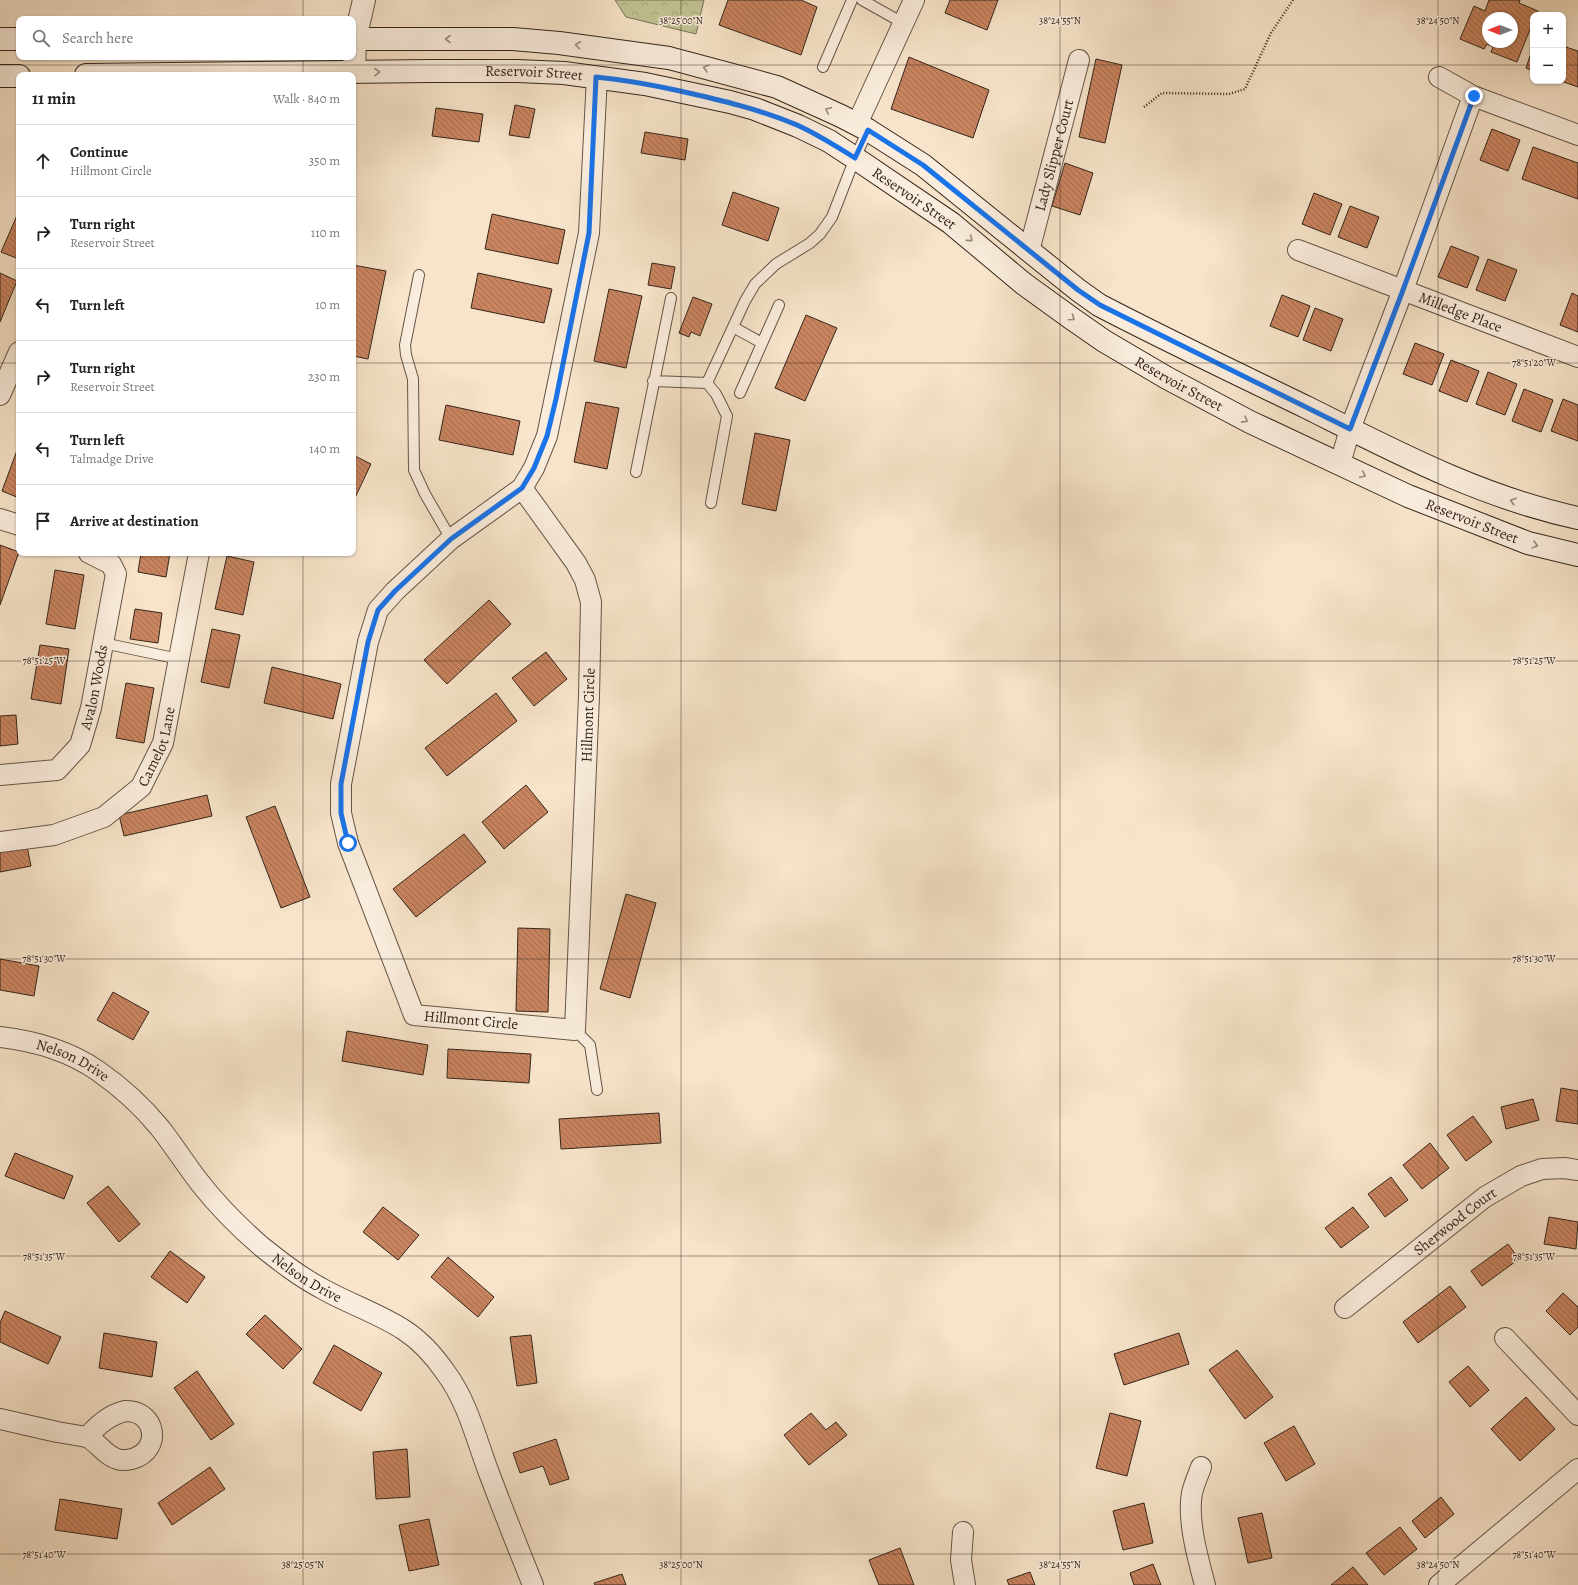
<!DOCTYPE html>
<meta charset="utf-8">
<style>
body{margin:0;font-family:Alegreya,serif;background:#f2f2f2;color:#222}
.controls{position:absolute;right:12px;top:12px;display:grid;overflow:hidden;border-radius:8px;box-shadow:0 1px 3px #0004}
.controls button{width:36px;height:36px;display:grid;place-items:center;padding:0;border:0;border-bottom:1px solid #e0e0e0;background:#fff;color:#222;font:20px sans-serif}
.compass{position:absolute;left:1482px;top:12px;width:36px;height:36px;border-radius:50%;background:#fff;box-shadow:0 1px 3px #0004;rotate:270deg}
.stop{position:absolute;width:12px;height:12px;margin:-9px;border:3px solid #1a73e8;border-radius:50%;background:#fff}
.stop.end{background:#1a73e8;border-color:#fff;box-shadow:0 1px 4px #0008}
.list{margin:0;padding:0;list-style:none}
h2{display:flex;justify-content:space-between;align-items:center;height:52px;margin:0;padding:0 16px;font-size:17px}
h2 small{font-size:13px;font-weight:400;color:#767676}
.list li{display:grid;grid-template-columns:26px 1fr auto;gap:12px;align-items:center;box-sizing:border-box;height:72px;padding:0 16px;border-top:1px solid #e0e0e0}
.list b{display:block;font-size:15px;white-space:nowrap}
.list p{margin:0;font-size:13px;white-space:nowrap;color:#767676}
.list em{font-size:13px;font-style:normal;color:#767676}
.icon{flex:none;width:22px;height:22px;fill:none;stroke:currentColor;stroke-width:2;stroke-linecap:round;stroke-linejoin:round}
.map{position:relative;flex:none;width:1578px;height:1585px;overflow:hidden}
.search{position:absolute;background:#fff;box-shadow:0 1px 3px #0004;left:16px;top:16px;width:340px;height:44px;display:flex;align-items:center;gap:10px;box-sizing:border-box;padding:0 14px;border-radius:8px;color:#767676;font-size:15px}
.panel{position:absolute;background:#fff;box-shadow:0 1px 3px #0004;left:16px;top:72px;width:340px;height:484px;border-radius:8px}
.map>svg:first-child{display:block}
</style>
<div class="map">
<svg width="1578" height="1585" viewBox="0 0 1578 1585">
<defs>
<pattern id="forest-crowns" width="20" height="18" patternUnits="userSpaceOnUse"><rect width="20" height="18" fill="#c1c394"/><path d="M2 6a3 3 0 1 1 6 0M12 15a3 3 0 1 1 6 0" fill="none" stroke="#a6a77f"/></pattern>
<pattern id="building-back-hatch" width="6" height="6" patternUnits="userSpaceOnUse"><rect width="6" height="6" fill="#c98460"/><path d="M-1 5l2 2M0 0l6 6M5-1l2 2" fill="none" stroke="#a46c4e"/></pattern>
</defs>
<rect width="100%" height="100%" fill="#f7e4ca"/>
<filter id="stains"><feTurbulence type="fractalNoise" baseFrequency=".005" numOctaves="4"/><feColorMatrix values="0 0 0 0 .2 0 0 0 0 .09 0 0 0 0 .02 0 0 0 .5 -.17"/></filter>
<radialGradient id="worn" r=".72"><stop offset=".6" stop-color="#630" stop-opacity="0"/><stop offset="1" stop-color="#630" stop-opacity=".3"/></radialGradient>
<path fill="url(#forest-crowns)" stroke="#7a7457" d="M615,0H704L696,34L626,17Z"/>
<path fill="url(#building-back-hatch)" stroke="#34251a" fill-rule="evenodd" d="M728,0H801L817,7L801,55L719,25Z
M950,0H998L987,30L945,13Z
M1489,0H1520L1519,3L1538,11L1536,15H1533V22L1517,62L1491,52L1493,47L1487,44L1484,49L1460,39L1474,6L1485,11ZM1488,18H1512V42H1488Z
M1563,46L1578,51V87L1561,81H1563Z
M1533,47V71L1526,68Z
M909,57L989,90L973,138L891,109Z
M1096,59L1122,65L1105,143L1079,137Z
M515,105L535,109L529,138L509,135Z
M436,108L483,114L479,142L432,136Z
M1492,129L1520,140L1508,171L1480,160Z
M645,132L688,139L685,160L641,153Z
M1533,147L1578,163V199L1522,179Z
M1065,163L1093,173L1080,215L1052,206Z
M733,192L779,208L768,241L722,225Z
M1314,193L1342,204L1330,235L1302,224Z
M1350,206L1379,217L1367,248L1338,237Z
M19,211V259L1,252Z
M492,214L565,230L558,264L485,249Z
M1451,246L1479,257L1467,288L1438,277Z
M1488,259L1517,270L1505,301L1476,290Z
M652,263L675,267L671,289L648,285Z
M353,265L386,271L368,359L353,356Z
M0,273L17,281L0,322Z
M478,273L552,289L544,323L471,308Z
M609,289L642,296L626,368L594,361Z
M1572,293L1578,296V332L1560,325Z
M1282,295L1310,306L1298,337L1270,326Z
M693,297L712,304L700,336L691,332L689,337L679,333Z
M1315,308L1343,319L1331,351L1303,340Z
M806,315L837,328L805,401L775,388Z
M1415,343L1444,354L1432,385L1403,374Z
M1451,360L1479,371L1467,402L1439,391Z
M1488,372L1517,384L1505,415L1476,404Z
M1524,389L1553,400L1541,432L1512,421Z
M1563,399L1578,405V441L1551,431Z
M586,402L619,408L607,469L574,462Z
M446,405L520,421L513,455L439,440Z
M755,433L790,440L776,511L742,504Z
M19,445V498L2,491Z
M353,455L371,464L353,502Z
M0,545L19,552L0,605Z
M141,553H170L166,577L138,572Z
M227,556L254,562L243,615L215,609Z
M55,570L84,575L75,629L46,624Z
M489,600L511,624L447,684L424,660Z
M135,609L162,613L158,643L130,639Z
M212,629L240,635L229,688L201,682Z
M40,645L69,649L61,704L31,699Z
M546,652L567,679L534,706L512,678Z
M272,667L341,684L333,719L264,703Z
M126,683L154,688L144,743L116,738Z
M496,693L517,721L447,776L425,748Z
M16,715L18,744L0,746V716Z
M526,785L548,812L504,849L482,822Z
M207,795L212,816L124,836L119,815Z
M275,806L310,897L281,908L246,817Z
M464,834L486,862L416,917L393,889Z
M27,846L31,866L0,872V851Z
M626,894L656,903L630,998L600,989Z
M518,928L550,929L548,1012L516,1011Z
M0,959L39,966L34,996L0,990Z
M113,992L149,1012L133,1040L97,1020Z
M347,1031L428,1045L423,1075L342,1061Z
M448,1049L531,1054L529,1083L447,1078Z
M1561,1088L1578,1091V1124L1556,1121Z
M1533,1099L1539,1120L1506,1129L1501,1107Z
M659,1113L661,1143L561,1149L559,1119Z
M1473,1116L1492,1142L1466,1161L1447,1135Z
M1430,1143L1449,1168L1422,1189L1403,1165Z
M15,1153L73,1176L64,1199L5,1176Z
M1391,1177L1408,1200L1385,1217L1368,1194Z
M108,1186L140,1224L119,1242L87,1203Z
M383,1207L419,1235L398,1260L363,1232Z
M1353,1207L1369,1227L1341,1248L1325,1228Z
M1549,1217L1578,1222L1576,1249L1544,1244Z
M1508,1244L1519,1259L1482,1286L1471,1271Z
M170,1251L205,1277L187,1303L151,1277Z
M448,1257L494,1297L478,1317L431,1277Z
M1450,1286L1466,1307L1418,1343L1403,1322Z
M1563,1293L1578,1307V1327L1570,1335L1546,1311Z
M5,1311L61,1337L48,1364L0,1342V1323Z
M265,1315L302,1349L283,1369L246,1334Z
M104,1333L157,1342L152,1377L99,1368Z
M1179,1333L1189,1364L1124,1385L1114,1354Z
M531,1335L537,1383L517,1386L510,1337Z
M334,1345L382,1373L361,1411L313,1383Z
M1237,1350L1273,1397L1245,1419L1209,1370Z
M1468,1366L1489,1390L1470,1407L1449,1382Z
M197,1371L234,1424L211,1440L174,1388Z
M1526,1397L1555,1429L1520,1461L1491,1429Z
M811,1413L826,1430L836,1422L847,1435L809,1465L784,1435Z
M1110,1413L1141,1421L1127,1476L1096,1468Z
M1294,1426L1315,1464L1286,1481L1264,1443Z
M556,1439L569,1479L550,1485L543,1466L520,1473L513,1453Z
M407,1449L410,1497L376,1499L373,1452Z
M210,1467L225,1489L172,1525L158,1503Z
M1441,1497L1454,1514L1425,1538L1412,1521Z
M60,1499L122,1509L117,1539L55,1530Z
M1144,1503L1153,1543L1123,1550L1113,1511Z
M1262,1513L1272,1558L1248,1563L1238,1518Z
M429,1519L439,1565L409,1571L399,1525Z
M1400,1527L1417,1549L1384,1575L1366,1553Z
M900,1548L914,1585H879L869,1560Z
M1153,1564L1161,1585H1134L1130,1573Z
M1353,1567L1368,1585H1331Z
M1030,1572L1035,1585H1009L1007,1580Z
M622,1574L626,1585H595L594,1583Z"/>
<g fill="none" stroke-linecap="round" stroke-linejoin="round">
<defs>
<path id="service" d="M862,0L903,23
M823,67L852,0
M419,275L405,345L406,355L413,379L414,470L425,494L451,539
M733,327L762,343
M653,381L707,383L745,301L755,284L776,264L810,243L820,234L832,217L855,158L868,130
M707,383L716,394L727,416L711,503
M740,393L779,305
M636,472L671,298
M103,643L179,659
M575,1030L590,1045L597,1090"/>
<g id="minor">
<path d="M1439,77L1473,96L1578,135"/>
<path d="M857,124L914,0"/>
<path id="s1" d="M1298,250L1578,357"/>
<path id="s2" d="M1029,251L1079,60"/>
<path d="M0,395L19,352"/>
<path d="M1340,464L1350,429L1403,290L1473,96"/>
<path d="M522,488L576,563L585,580L591,602L589,696L575,1030L414,1015L348,843L341,813V784L368,642L378,610L395,591L451,539L522,488L534,468L547,436L589,233L597,77"/>
<path d="M0,519L19,525"/>
<path id="s3" d="M0,775L57,770L80,745L91,708L116,574L111,564L89,553"/>
<path id="s4" d="M0,842L54,835L104,817L141,787L163,743L199,553"/>
<path id="s5" d="M0,1037C35,1041 69,1051 98,1071C121,1087 142,1106 160,1128C174,1146 186,1165 200,1183C218,1206 240,1228 262,1247C281,1262 300,1277 321,1288C347,1303 380,1314 404,1330C421,1341 435,1357 446,1373C468,1403 476,1439 489,1473C503,1510 518,1548 533,1585"/>
<path id="s6" d="M1345,1308L1485,1197L1521,1176L1542,1169L1564,1168L1578,1170"/>
<path d="M1505,1338L1578,1415"/>
<path d="M125,1411C156,1410 163,1450 132,1459C127,1460 122,1461 117,1459C104,1455 99,1443 87,1437C98,1425 109,1415 125,1411Z"/>
<path d="M0,1419L57,1432L87,1437"/>
<path d="M1201,1467C1198,1476 1194,1484 1192,1493C1187,1520 1198,1559 1205,1585"/>
<path d="M963,1532L961,1560L965,1585"/>
<path d="M1439,1585L1578,1469"/>
</g>
<path id="tertiary" d="M354,72L355,39L364,0"/>
<g id="secondary">
<path d="M0,39H19"/>
<path d="M353,39H513L559,43L669,58L777,87L841,116L868,130L923,165L1078,290L1099,305C1168,341 1238,374 1308,408C1396,452 1481,497 1578,518"/>
<path id="s7" d="M86,75L431,71H517L564,73L645,84L730,102L755,109L798,126L829,141L855,158L951,223L1024,284L1071,318L1104,341L1167,378L1250,422L1408,496L1528,543L1578,555"/>
<path d="M0,76H19"/>
</g>
</defs>
<use href="#service" stroke="#655546" stroke-width="12"/>
<use href="#minor" stroke="#655546" stroke-width="22"/>
<use href="#tertiary" stroke="#655546" stroke-width="24"/>
<use href="#secondary" stroke="#34251a" stroke-width="24"/>
<path stroke="#34251a" stroke-width="2.5" stroke-dasharray="1 2" stroke-linecap="butt" d="M1144,107L1162,93L1229,94L1245,89L1271,33L1293,0"/>
<use href="#service" stroke="#faeddd" stroke-width="10"/>
<use href="#minor" stroke="#faeddd" stroke-width="20"/>
<use href="#tertiary" stroke="#faeddd" stroke-width="22"/>
<use href="#secondary" stroke="#faeddd" stroke-width="22"/>
</g>
<defs><path id="oneway-chevron" d="M-2-3.5L2.5 0L-2 3.5" fill="none" stroke-width="1.6" stroke-linecap="round" stroke-linejoin="round"/></defs>
<g stroke="#97897c">
<use href="#oneway-chevron" transform="translate(448 39) rotate(180)"/>
<use href="#oneway-chevron" transform="translate(578 45) rotate(-172)"/>
<use href="#oneway-chevron" transform="translate(706 68) rotate(-165)"/>
<use href="#oneway-chevron" transform="translate(377 72) rotate(-1)"/>
<use href="#oneway-chevron" transform="translate(828 110) rotate(-155)"/>
<use href="#oneway-chevron" transform="translate(970 239) rotate(40)"/>
<use href="#oneway-chevron" transform="translate(1072 318) rotate(35)"/>
<use href="#oneway-chevron" transform="translate(1245 420) rotate(28)"/>
<use href="#oneway-chevron" transform="translate(1363 475) rotate(25)"/>
<use href="#oneway-chevron" transform="translate(1513 501) rotate(-162)"/>
<use href="#oneway-chevron" transform="translate(1535 545) rotate(15)"/>
</g>
<g fill="none" stroke-linecap="round" stroke-linejoin="round">
<path stroke="#1a73e8" stroke-width="5" d="M348,843L341,813V784L368,642L378,610L395,591L451,539L522,488L534,468L547,436L556,399L589,233L596,77C625,80 653,85 680,91C720,100 759,109 797,125C817,134 836,146 855,158L868,130L923,165L1078,290L1100,305L1350,429L1403,290L1474,96"/>
</g>
<path fill="none" stroke="#34251a" stroke-width="1" stroke-opacity="0.45" d="M303,0V19M681,0V1585M1060,0V1585M1438,0V1585M303,57V75M0,65H1533M1563,65H1578M0,363H19M353,363H1578M303,553V1585M0,661H1578M0,959H1578M0,1256H1578M0,1554H1578"/>
<g text-anchor="middle" dominant-baseline="central" stroke-width="3" stroke-linejoin="round" paint-order="stroke">
<g font-size="15" fill="#34251a" stroke="#faeddd">
<text stroke="none"><textPath href="#s7" startOffset="448">Reservoir Street</textPath></text>
<text stroke="none"><textPath href="#s2" startOffset="99">Lady Slipper Court</textPath></text>
<text stroke="none"><textPath href="#s7" startOffset="856">Reservoir Street</textPath></text>
<text stroke="none"><textPath href="#s1" startOffset="174">Milledge Place</textPath></text>
<text stroke="none"><textPath href="#s7" startOffset="1180">Reservoir Street</textPath></text>
<text stroke="none"><textPath href="#s7" startOffset="1504">Reservoir Street</textPath></text>
<text stroke="none"><textPath href="#s3" startOffset="151">Avalon Woods</textPath></text>
<text transform="translate(588 715) rotate(-88)">Hillmont Circle</text>
<text stroke="none"><textPath href="#s4" startOffset="199">Camelot Lane</textPath></text>
<text transform="translate(471 1020) rotate(5)">Hillmont Circle</text>
<text stroke="none"><textPath href="#s5" startOffset="77">Nelson Drive</textPath></text>
<text stroke="none"><textPath href="#s6" startOffset="140">Sherwood Court</textPath></text>
<text stroke="none"><textPath href="#s5" startOffset="401">Nelson Drive</textPath></text>
</g>
</g>
<g font-size="10" text-anchor="middle" fill="#34251a" stroke="#faeddd" stroke-width="3" stroke-linejoin="round" paint-order="stroke">
<text x="681" y="24">38°25'00"N</text>
<text x="1060" y="24">38°24'55"N</text>
<text x="1438" y="24">38°24'50"N</text>
<text x="1534" y="366">78°51'20"W</text>
<text x="1534" y="664">78°51'25"W</text>
<text x="44" y="664">78°51'25"W</text>
<text x="1534" y="962">78°51'30"W</text>
<text x="44" y="962">78°51'30"W</text>
<text x="1534" y="1260">78°51'35"W</text>
<text x="44" y="1260">78°51'35"W</text>
<text x="1534" y="1558">78°51'40"W</text>
<text x="44" y="1558">78°51'40"W</text>
<text x="303" y="1568">38°25'05"N</text>
<text x="681" y="1568">38°25'00"N</text>
<text x="1060" y="1568">38°24'55"N</text>
<text x="1438" y="1568">38°24'50"N</text>
</g>
<rect width="100%" height="100%" filter="url(#stains)"/>
<rect width="100%" height="100%" fill="url(#worn)"/>
</svg>
<div class="controls">
<button>+</button>
<button>−</button>
</div>
<svg class="compass" viewBox="-18 -18 36 36"><path d="M0-13l5 13h-10z" fill="#e53935"/><path d="M0 13l5-13h-10z" fill="#767676"/></svg>
<div class="stop" style="left:348px;top:843px"></div>
<div class="stop end" style="left:1474px;top:96px"></div>
<div class="search"><svg class="icon" aria-label="search" viewBox="0 0 24 24"><circle cx="10" cy="10" r="6"/><path d="M15 15l6 6"/></svg>Search here</div>
<section class="panel">
<h2>11 min<small>Walk · 840 m</small></h2>
<ul class="list">
<li><svg class="icon" aria-label="ahead" viewBox="0 0 24 24"><path d="M12 20V5M6 11l6-6 6 6"/></svg><div><b>Continue</b><p>Hillmont Circle</p></div><em>350 m</em></li>
<li><svg class="icon" aria-label="right" viewBox="0 0 24 24"><path d="M7 20v-9h11M14 6l5 5-5 5"/></svg><div><b>Turn right</b><p>Reservoir Street</p></div><em>110 m</em></li>
<li><svg class="icon" aria-label="left" viewBox="0 0 24 24"><path d="M17 20v-9H6M10 6l-5 5 5 5"/></svg><div><b>Turn left</b></div><em>10 m</em></li>
<li><svg class="icon" aria-label="right" viewBox="0 0 24 24"><path d="M7 20v-9h11M14 6l5 5-5 5"/></svg><div><b>Turn right</b><p>Reservoir Street</p></div><em>230 m</em></li>
<li><svg class="icon" aria-label="left" viewBox="0 0 24 24"><path d="M17 20v-9H6M10 6l-5 5 5 5"/></svg><div><b>Turn left</b><p>Talmadge Drive</p></div><em>140 m</em></li>
<li><svg class="icon" aria-label="arrive" viewBox="0 0 24 24"><path d="M6 21V4h12l-3 4 3 4H6"/></svg><div><b>Arrive at destination</b></div></li>
</ul>
</section>
</div>
